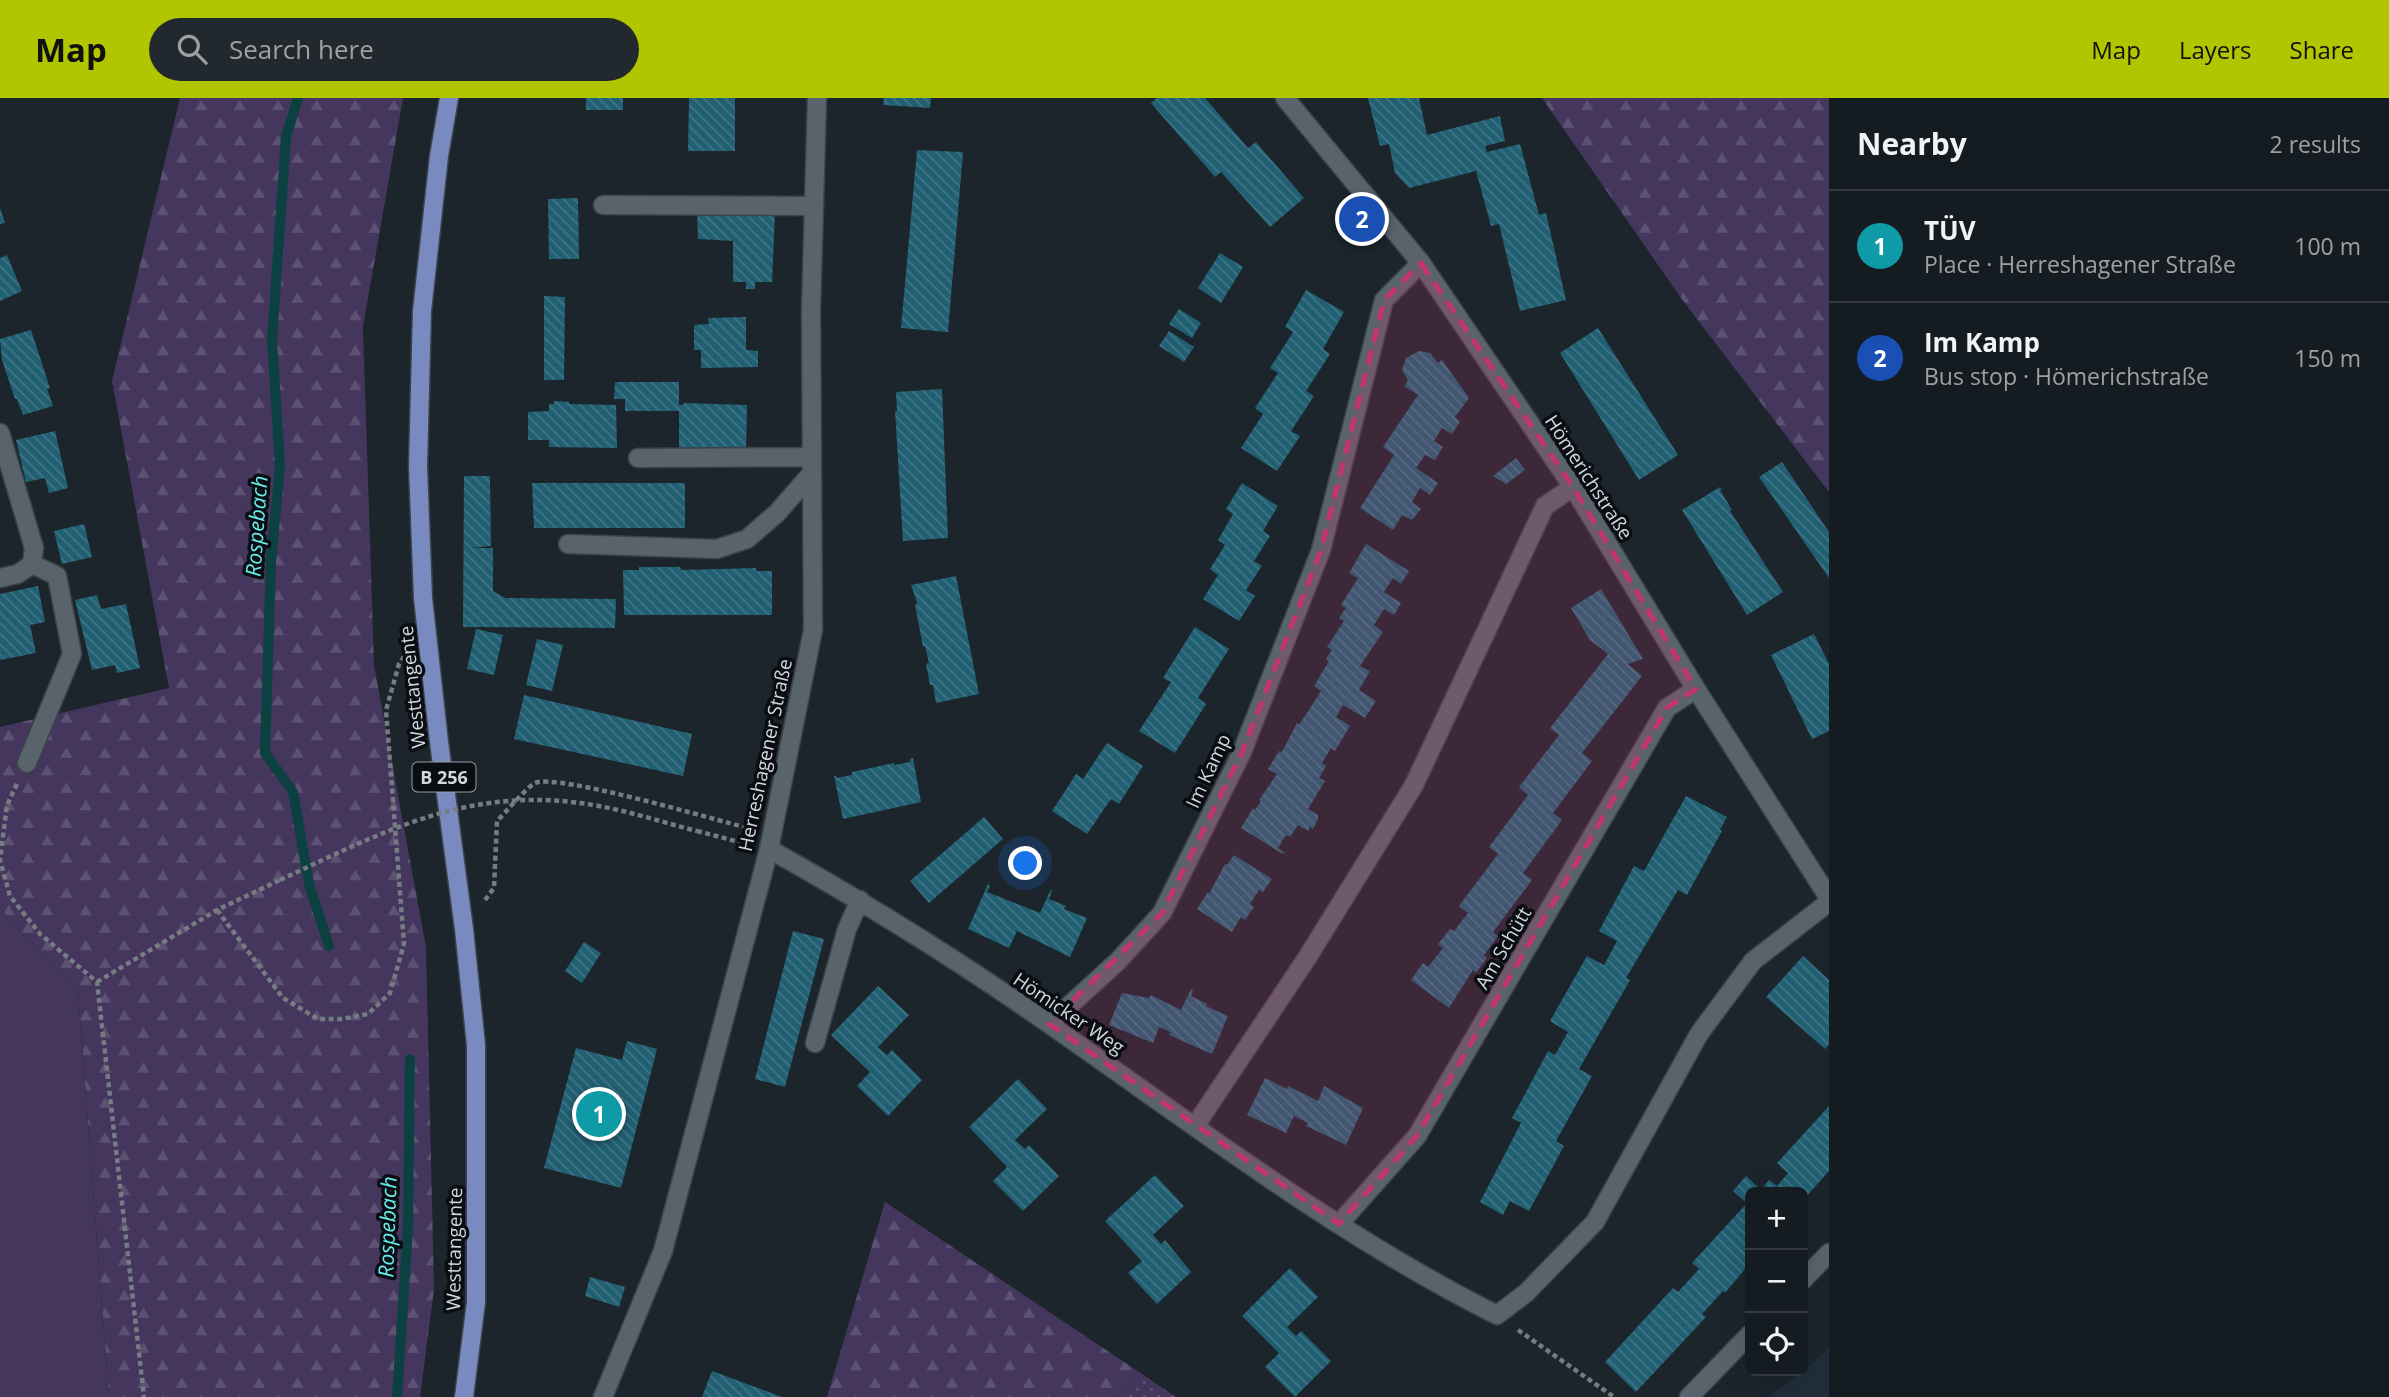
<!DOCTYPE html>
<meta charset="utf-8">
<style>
body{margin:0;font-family:"Open Sans",sans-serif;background:#22292e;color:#f1f3f6}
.controls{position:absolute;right:21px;bottom:21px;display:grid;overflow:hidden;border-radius:10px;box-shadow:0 7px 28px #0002}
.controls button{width:63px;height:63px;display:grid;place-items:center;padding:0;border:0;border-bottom:2px solid #343a3f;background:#151c21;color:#f1f3f6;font:35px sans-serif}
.you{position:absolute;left:1026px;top:766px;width:24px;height:24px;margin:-18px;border:5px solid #fff;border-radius:50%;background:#1a73e8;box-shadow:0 0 0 10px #1a73e833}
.badge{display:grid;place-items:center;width:46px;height:46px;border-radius:50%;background:#b1c500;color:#fff;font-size:23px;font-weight:700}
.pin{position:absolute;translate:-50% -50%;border:4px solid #fff;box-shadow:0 2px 7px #0006}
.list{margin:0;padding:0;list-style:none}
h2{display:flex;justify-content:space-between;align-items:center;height:91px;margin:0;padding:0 28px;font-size:30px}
h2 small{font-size:23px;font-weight:400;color:#9da1a5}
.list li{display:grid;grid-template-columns:46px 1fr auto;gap:21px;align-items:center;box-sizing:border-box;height:112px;padding:0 28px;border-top:2px solid #343a3f}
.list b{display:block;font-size:26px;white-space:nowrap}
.list p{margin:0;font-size:23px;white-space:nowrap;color:#9da1a5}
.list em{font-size:23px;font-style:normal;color:#9da1a5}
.icon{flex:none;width:38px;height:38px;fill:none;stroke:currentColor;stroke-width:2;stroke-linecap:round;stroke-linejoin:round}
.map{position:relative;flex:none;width:1829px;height:1299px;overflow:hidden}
header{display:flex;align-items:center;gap:42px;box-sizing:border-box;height:98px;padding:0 35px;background:#b1c500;color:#111}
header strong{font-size:33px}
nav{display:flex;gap:38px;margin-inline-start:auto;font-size:24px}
.search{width:490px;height:63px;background:#22292e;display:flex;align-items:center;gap:18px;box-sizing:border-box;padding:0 24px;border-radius:38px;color:#9da1a5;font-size:26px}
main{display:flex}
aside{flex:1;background:#151c21}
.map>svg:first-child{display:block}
</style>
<header>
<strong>Map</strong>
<div class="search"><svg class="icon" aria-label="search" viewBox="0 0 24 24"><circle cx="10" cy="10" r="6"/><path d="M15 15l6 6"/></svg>Search here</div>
<nav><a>Map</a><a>Layers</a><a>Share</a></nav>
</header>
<main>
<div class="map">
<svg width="1829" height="1299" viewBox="0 0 1829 1299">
<defs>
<pattern id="grass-dots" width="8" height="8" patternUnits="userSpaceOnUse" patternTransform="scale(1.75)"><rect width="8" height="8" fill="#44365d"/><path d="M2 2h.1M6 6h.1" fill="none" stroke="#5e5274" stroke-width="1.8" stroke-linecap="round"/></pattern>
<pattern id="forest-firs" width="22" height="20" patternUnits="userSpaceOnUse" patternTransform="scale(1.75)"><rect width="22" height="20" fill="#44365d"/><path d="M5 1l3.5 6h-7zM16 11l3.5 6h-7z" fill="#5e5274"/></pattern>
<pattern id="building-back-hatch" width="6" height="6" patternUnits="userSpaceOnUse" patternTransform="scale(1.75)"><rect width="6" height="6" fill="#215f72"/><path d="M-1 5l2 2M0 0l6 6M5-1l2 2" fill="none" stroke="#407586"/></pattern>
</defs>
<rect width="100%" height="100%" fill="#1c252c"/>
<path fill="#212e3a" d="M1829,1250V1299H1769L1803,1273Z"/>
<path fill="url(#grass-dots)" d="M1142,1276L1176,1299H1118Z"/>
<path fill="url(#forest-firs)" d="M180,0H403L363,229L374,567L426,849L434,1191L420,1299H109L78,894L0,811V629L169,590L112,283Z
M1542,0H1829V394L1681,200Z
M885,1104L1142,1276L1118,1299H827Z"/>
<path fill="#44365d" d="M0,811L78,894L109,1299H0Z"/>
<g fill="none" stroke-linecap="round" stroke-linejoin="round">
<path stroke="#0d4040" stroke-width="10" d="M298,0L286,39L272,242L280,368L271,463L265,655L293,694L309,786L329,848
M397,1299L408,1129L410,961"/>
</g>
<path fill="url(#building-back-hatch)" d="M586,0H623V12H586Z
M689,0H735V53H688Z
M884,0H931L930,10L883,7Z
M1157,0H1205L1248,50L1256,44L1304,100L1270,129L1221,74L1215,79L1151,5Z
M1368,0H1419L1427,37L1500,18L1505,43L1485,48L1487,54L1520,46L1539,117L1546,115L1566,202L1520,213L1499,126L1491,128L1476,73L1409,90L1395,75L1389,46L1380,48Z
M917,52L963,54L948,234L901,230Z
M578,100L579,161H549L548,101Z
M0,110L5,125L0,126Z
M697,112L775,114L772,184H755V191H746V184H733V143L698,141Z
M1220,155L1243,169L1221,205L1198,190Z
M7,157L22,193L0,203V160Z
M1306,192L1344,214L1323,251L1330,256L1306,293L1314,298L1291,333L1300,338L1277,373L1241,350L1263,316L1255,310L1278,275L1270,270L1293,234L1285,229Z
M544,198L565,199L564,282H544Z
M1179,211L1201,225L1192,240L1169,226Z
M746,219V252L758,253V269L701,270V252H694V227L709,226L708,220Z
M1598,230L1678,357L1639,382L1560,255Z
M31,232L50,290L47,291L53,308L23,317L17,301H15L2,262L0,241Z
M1169,233L1194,249L1184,264L1159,248Z
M1419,253L1430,255L1438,265L1442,262L1469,300L1455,319L1460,324L1452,336L1442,330L1434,343L1443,349L1435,362L1425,357L1416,370L1438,385L1430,397L1420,390L1412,404L1421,411L1412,422L1402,417L1393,432L1360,410L1394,357L1383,349L1418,297L1404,288L1408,283L1402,272L1406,260Z
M615,284H679V307H683L684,305L747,307L746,350H679V313H625V301H614Z
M942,291L948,440L903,443L895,313H897L896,294Z
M554,303L569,304V306L616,307L617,350L549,349V342H528V314L549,313V306H554Z
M55,333L68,390L49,395L45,380L26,384L16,342Z
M1516,360L1525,372L1506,386L1493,378Z
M1782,364L1829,434V480L1759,379Z
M464,378H490L491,448L471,450H493V493L505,500L616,501L615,530L463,529Z
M532,385H685V430H534Z
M1242,385L1278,408L1263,433L1270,438L1254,463L1262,468L1246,492L1255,498L1239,523L1203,501L1218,477L1210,471L1225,447L1218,442L1233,416L1226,411Z
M1720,389L1722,391L1720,392L1732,412L1730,413L1783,494L1747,517L1682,412Z
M84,426L92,459L62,466L54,433Z
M1366,446L1409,473L1401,486L1393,480L1384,494L1401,505L1394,517L1384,511L1374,527L1383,534L1360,568L1370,573L1359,592L1376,603L1365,620L1343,607L1336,619L1350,628L1335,653L1331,650L1322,665L1326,668L1319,680L1325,683L1308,711L1318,717V721L1313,731L1310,729L1308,733L1298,727L1290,739L1286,737L1278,750L1284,754L1283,756L1241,730L1253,710L1255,712L1261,703L1259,702L1277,676L1268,671L1279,653L1282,654L1297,625L1299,627L1321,593L1314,588L1329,563L1326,561L1332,552L1327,549L1344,523L1339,520L1346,510L1341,507L1358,480L1349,475Z
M639,469H680L681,472L756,470V473H772V517H624L623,472H639Z
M956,478L979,596L936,605L933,587H930L926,566L929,565L925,548L923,549L915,507L917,506L916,501L911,487Z
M38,488L45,524L30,527L36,555L0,562V496Z
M1601,491L1643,561L1628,566L1642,578L1582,655L1592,663L1553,715L1562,722L1523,775L1532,782L1493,834L1498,838L1484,857L1487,860L1476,875L1473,872L1449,910L1411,882L1423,865L1428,869L1443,850L1438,846L1450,831L1454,833L1468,815L1459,808L1498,756L1489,749L1528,697L1519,689L1559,637L1550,630L1608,556L1590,542L1571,510Z
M97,497L101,511L126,506L140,570L117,575L115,567L92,572L75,502Z
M1195,529L1229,551L1198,600L1206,606L1175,655L1139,633L1171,584L1163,580Z
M476,531L503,537L494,577L467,571Z
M1814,536L1829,566V633L1812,641L1771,557Z
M537,541L563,547L552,593L526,587Z
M524,597L692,636L683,678L514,641Z
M1107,645L1143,668L1119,706L1111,701L1087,736L1052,713L1076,676L1083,681Z
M913,660L921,704L843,721L834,678H836L837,680L852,677V674L894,665L895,667L910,664V661Z
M1686,698L1727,719L1720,732L1722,733L1687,797L1678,792L1626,880L1630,882L1579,971L1592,978L1556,1043L1564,1048L1529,1113L1510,1103L1503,1117L1480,1104L1521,1025L1512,1020L1548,953L1555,957L1568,934L1550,923L1587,858L1604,867L1617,843L1599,833L1634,768L1644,773Z
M984,719L1003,741L929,805L910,783Z
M1234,757L1272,781L1263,794L1259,792L1250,806L1254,809L1245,822L1241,819L1232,834L1197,811L1208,794L1209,796L1225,766L1227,767Z
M988,786L990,788L987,794L1040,815L1051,791L1052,792L1049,801L1066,808L1064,811L1087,820L1070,859L1017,833L1009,850L968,831Z
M793,833L824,841L785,989L755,981Z
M584,844L601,855L582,885L565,873Z
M1803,858L1829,882V946L1825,951L1766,899Z
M878,888L909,917L878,949L887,957L892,952L922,982L888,1018L857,988L870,974L831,937Z
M1191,891L1193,892L1191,898L1207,906L1206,908L1228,918L1212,956L1169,937L1171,934L1159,929L1153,945L1109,927L1122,895L1149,900L1151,897L1181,912Z
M627,943L657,951L621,1090L544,1070L576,950L622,962Z
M1265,980L1287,991L1288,988L1318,1003L1324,988L1363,1010L1346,1047L1306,1028L1308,1025L1294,1018L1286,1035L1247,1017Z
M1018,981L1047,1011L1015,1042L1025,1051L1029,1047L1059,1078L1023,1113L993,1083L1007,1069L969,1029Z
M1829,1008V1073L1803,1102V1094H1750V1165L1725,1195L1723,1193L1702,1216L1706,1219L1636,1294L1605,1264L1673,1190L1678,1194L1699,1171L1692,1165L1747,1105L1733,1093L1746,1078L1761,1092L1769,1082L1777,1088L1788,1075L1777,1065Z
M1155,1077L1184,1108L1153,1137L1161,1146L1165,1142L1191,1174L1157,1206L1128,1175L1142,1163L1105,1123Z
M1290,1170L1318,1199L1287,1229L1296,1238L1301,1233L1331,1263L1295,1299L1265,1269L1279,1255L1242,1218Z
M590,1179L625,1189L619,1209L585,1198Z
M712,1273L782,1299H702Z"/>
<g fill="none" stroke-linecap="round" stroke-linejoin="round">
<defs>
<path id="minor" d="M1285,0L1421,165L1573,389L1696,591L1829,800
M603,107L813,108
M0,335L34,450L32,466L18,476L0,480
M638,360L811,359
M568,446L717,451L747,441L777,415L812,375
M27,665L72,556L57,478L32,466
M769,751C866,805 961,864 1052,928C1197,1029 1339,1138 1497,1217L1526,1195L1595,1124L1699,936L1753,863L1829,804
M1049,926L1118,863L1162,815L1242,654L1321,452L1384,202L1421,165
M815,945L847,831L860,802
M1195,1028L1307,860L1414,687L1545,408L1573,389
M1339,1126L1417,1038L1667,610L1696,591
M1803,1182L1829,1155
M603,1299L663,1153L769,751L813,532L811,213L817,0
M1689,1299L1750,1236"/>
<path id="major" d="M449,0L439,58L422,213L418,368L423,500L439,644L464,831L476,947V1204L464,1299"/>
</defs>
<use href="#minor" stroke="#3c4349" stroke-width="21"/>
<use href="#major" stroke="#3c4349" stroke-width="21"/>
<path stroke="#757d83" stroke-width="4.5" stroke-dasharray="5 3.5" stroke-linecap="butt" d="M17,686L7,707L0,762L10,798L40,836L97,884L144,1299
M697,733L747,746
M485,802L494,790L497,723C505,715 527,689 535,685C557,675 715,722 748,730
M217,812L283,900L318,921H342L368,916L390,895L404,846L386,612L399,566L405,557
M97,884L217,812L280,782
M1518,1232L1614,1299"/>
<use href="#minor" stroke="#59636c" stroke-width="18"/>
<use href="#major" stroke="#798ac1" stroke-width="18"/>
<path stroke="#757d83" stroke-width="4.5" stroke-dasharray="5 3.5" stroke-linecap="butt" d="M280,782C389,731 474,685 599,708C632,714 665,725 697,733"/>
</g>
<path fill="#c4356e" fill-opacity="0.2" stroke="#c4356e" stroke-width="5" stroke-dasharray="14 9" stroke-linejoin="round" d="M1421,165L1573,389L1696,591L1667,610L1417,1038L1339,1126L1049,926L1162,815L1242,654L1321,452L1384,202Z"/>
<g text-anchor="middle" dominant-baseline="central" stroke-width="7" stroke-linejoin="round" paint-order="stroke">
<rect fill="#0a0d11" stroke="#969ba0" stroke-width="2" x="412.5" y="664.5" width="63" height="29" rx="5"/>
<g font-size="18" font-weight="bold" fill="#d2d8dd">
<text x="444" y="679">B 256</text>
</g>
<g font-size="19" fill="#d2d8dd" stroke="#0a0d11">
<text transform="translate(1589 379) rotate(57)">Hömerichstraße</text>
<text transform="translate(412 589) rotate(-96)">Westtangente</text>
<text transform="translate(765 657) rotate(-78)">Herreshagener Straße</text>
<text transform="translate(1208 673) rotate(-65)">Im Kamp</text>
<text transform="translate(1503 850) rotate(-60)">Am Schütt</text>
<text transform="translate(1069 915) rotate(34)">Hömicker Weg</text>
<text transform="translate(454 1151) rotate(-89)">Westtangente</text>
</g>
<g font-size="21" font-style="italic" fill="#68edec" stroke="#0a0d11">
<text transform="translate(256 428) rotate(-86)">Rospebach</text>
<text transform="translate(387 1129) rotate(-88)">Rospebach</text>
</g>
</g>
</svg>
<div class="controls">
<button>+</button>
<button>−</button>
<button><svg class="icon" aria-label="locate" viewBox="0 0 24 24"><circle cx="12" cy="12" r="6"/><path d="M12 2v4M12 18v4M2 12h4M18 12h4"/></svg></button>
</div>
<div class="you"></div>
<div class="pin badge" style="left:599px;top:1016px;background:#0f9aa8">1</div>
<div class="pin badge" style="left:1362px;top:121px;background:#1a4fb4">2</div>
</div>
<aside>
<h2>Nearby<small>2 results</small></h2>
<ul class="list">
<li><span class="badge" style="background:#0f9aa8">1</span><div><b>TÜV</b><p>Place · Herreshagener Straße</p></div><em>100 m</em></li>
<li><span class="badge" style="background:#1a4fb4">2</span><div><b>Im Kamp</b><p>Bus stop · Hömerichstraße</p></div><em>150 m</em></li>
</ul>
</aside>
</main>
